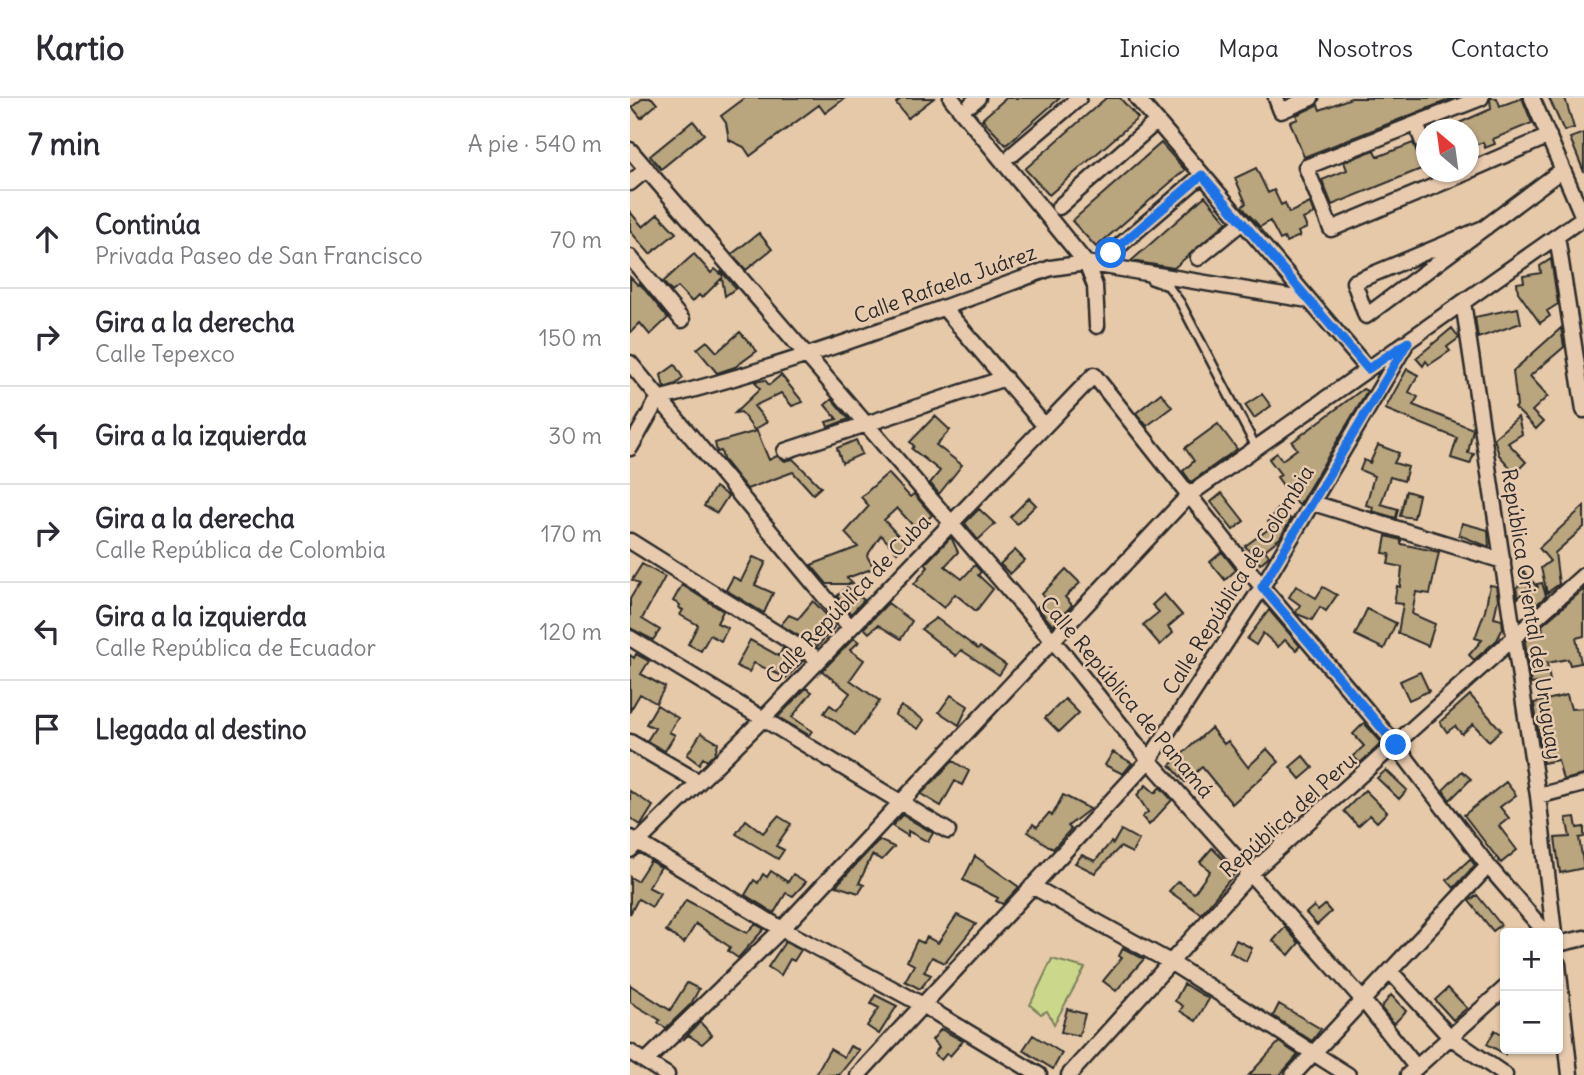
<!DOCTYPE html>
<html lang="es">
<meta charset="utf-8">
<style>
body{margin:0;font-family:Delius,sans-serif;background:#f2f2f3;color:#2b2b33}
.controls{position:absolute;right:21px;bottom:21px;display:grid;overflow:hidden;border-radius:7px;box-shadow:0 2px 5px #0004}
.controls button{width:63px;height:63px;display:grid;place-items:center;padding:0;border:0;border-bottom:2px solid #e1e1e2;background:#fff;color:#2b2b33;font:35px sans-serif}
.compass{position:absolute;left:786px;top:21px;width:63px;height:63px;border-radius:50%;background:#fff;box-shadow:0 2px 5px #0004;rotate:331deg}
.stop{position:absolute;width:21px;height:21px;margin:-16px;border:5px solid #1a73e8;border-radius:50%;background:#fff}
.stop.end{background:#1a73e8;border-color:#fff;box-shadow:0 2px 7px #0008}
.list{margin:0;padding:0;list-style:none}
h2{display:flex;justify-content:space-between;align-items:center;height:91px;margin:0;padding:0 28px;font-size:30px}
h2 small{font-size:23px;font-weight:400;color:#7c7c81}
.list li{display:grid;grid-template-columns:46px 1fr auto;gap:21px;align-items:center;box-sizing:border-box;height:98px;padding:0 28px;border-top:2px solid #e1e1e2}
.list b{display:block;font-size:26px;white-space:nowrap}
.list p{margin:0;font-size:23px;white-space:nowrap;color:#7c7c81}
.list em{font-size:23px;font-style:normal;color:#7c7c81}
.icon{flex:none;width:38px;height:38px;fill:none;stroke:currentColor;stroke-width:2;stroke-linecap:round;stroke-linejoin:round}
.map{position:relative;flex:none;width:954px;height:977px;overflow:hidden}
header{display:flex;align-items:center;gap:42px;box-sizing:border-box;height:98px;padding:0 35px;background:#fff;border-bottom:2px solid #e1e1e2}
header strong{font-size:33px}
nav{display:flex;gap:38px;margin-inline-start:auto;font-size:24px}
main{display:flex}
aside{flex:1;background:#fff}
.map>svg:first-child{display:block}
</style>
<header>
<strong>Kartio</strong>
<nav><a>Inicio</a><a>Mapa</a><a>Nosotros</a><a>Contacto</a></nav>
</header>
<main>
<aside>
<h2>7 min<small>A pie · 540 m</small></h2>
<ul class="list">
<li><svg class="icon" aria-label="ahead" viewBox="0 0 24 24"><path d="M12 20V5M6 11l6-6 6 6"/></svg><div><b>Continúa</b><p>Privada Paseo de San Francisco</p></div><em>70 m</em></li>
<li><svg class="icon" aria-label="right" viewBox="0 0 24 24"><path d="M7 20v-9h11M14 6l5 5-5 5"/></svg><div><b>Gira a la derecha</b><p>Calle Tepexco</p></div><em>150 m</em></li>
<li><svg class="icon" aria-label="left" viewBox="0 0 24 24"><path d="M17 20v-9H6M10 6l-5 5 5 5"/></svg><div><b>Gira a la izquierda</b></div><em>30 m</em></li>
<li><svg class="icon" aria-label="right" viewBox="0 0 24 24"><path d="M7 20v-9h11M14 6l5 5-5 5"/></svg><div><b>Gira a la derecha</b><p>Calle República de Colombia</p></div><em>170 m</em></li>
<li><svg class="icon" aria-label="left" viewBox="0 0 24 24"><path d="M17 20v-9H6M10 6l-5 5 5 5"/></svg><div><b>Gira a la izquierda</b><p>Calle República de Ecuador</p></div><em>120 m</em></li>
<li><svg class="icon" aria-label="arrive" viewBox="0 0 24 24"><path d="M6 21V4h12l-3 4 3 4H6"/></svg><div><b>Llegada al destino</b></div></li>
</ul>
</aside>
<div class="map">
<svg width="954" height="977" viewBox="0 0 954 977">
<rect width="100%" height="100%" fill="#e6c9a9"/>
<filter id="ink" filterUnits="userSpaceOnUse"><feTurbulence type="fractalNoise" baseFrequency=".0143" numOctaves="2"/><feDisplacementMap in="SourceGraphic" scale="14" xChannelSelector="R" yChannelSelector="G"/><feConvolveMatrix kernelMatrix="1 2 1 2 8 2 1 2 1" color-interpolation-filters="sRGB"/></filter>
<g filter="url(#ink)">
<path fill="#cbd88c" stroke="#7b825c" stroke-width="2" d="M422,861L455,870L424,926L417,913L411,916L400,907Z"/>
<path fill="#b9a57e" stroke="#2b2b2b" stroke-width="2" d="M13,0H22L27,6L11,20L2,9Z
M115,0H215L195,15L189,7L120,58L114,49L99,42L96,25L91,18Z
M272,0H304L278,20L266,5Z
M376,0H430L376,47L352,21Z
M476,0H490L508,20L419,97L395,71Z
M721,0H824L674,59L660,24L668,21L666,17L688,7L690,12Z
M860,0H867L870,8L892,0L902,25L863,41L865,46L855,50L853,44L838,50V32H813L861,11Z
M919,0H935L944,30L934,33Z
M63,23L74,36L31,71L20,58Z
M954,35V74L940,40Z
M531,45L555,72L466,149L442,123Z
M783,45L789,59L796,61V69L702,107L692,82L717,72L714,64L744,52L747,59Z
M626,70L638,95L644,92L651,107L655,105L659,115L680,105L684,116L673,121L677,130L668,134L670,138L656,144L654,140L650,142L640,123L630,129L612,109L616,105L605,80Z
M575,98L597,124L544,170L501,163Z
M0,114L13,129L28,116L46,135L20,156L0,133Z
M129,135L142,151L116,172L102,156Z
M64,156L81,175L85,171L92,177L91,173L106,190L95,198L92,180L72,200L69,197L62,204L48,189L42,194L33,184Z
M921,161L928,206L917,213L920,218L910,225L888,194L887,185L894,184L893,178L911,175L910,168Z
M0,179L8,187L10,186L38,220L20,237L10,225L0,235Z
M888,210L891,225L848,240L845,219Z
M822,230L829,240L817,249L820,253L799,267L796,263L793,268L786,260Z
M931,230L934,249L900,278L918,298L902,313L913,324L906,331L885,310L887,308L883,273Z
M110,234L127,253L105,269L87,275L67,251L77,243L87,254Z
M45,267L53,280L46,286L34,290L31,277Z
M777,271L788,277L779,294L788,299L783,307L843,331L838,355L844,356L840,366L821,360L827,340L755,311Z
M151,277L173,304L162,308L151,295L124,308L137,324L124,332L111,314L105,315L130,291L125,284L135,282L139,287Z
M733,291L737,293L669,407L659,398L671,384L667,381L655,390L647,379L651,377L639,361L647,355L652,362L667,351L662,344Z
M531,295L542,309L517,328L506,315Z
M632,296L641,308L624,320L615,307Z
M202,301L219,321L198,329L196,324L207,321L195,307Z
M305,318L320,332L306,347L332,367L309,396L300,385L310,373L282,351L284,348L280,344Z
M888,319L892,336L878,345L896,364L885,375L869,357L864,340Z
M588,326L607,351L561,384L553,373L564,363L555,350Z
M127,333L139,362L147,358L155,363L163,361L191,389L183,396L163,374L117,391L93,361L91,353L87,354L85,345Z
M226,342L232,356L212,365L207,350Z
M748,347L769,355L764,365L778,369L774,383L760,379L751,406L768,411L766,420L742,413L743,409L736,407L744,378L730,372L734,362L740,365Z
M258,375L280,399L284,396L302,417L287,432L267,410L254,422L276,446L267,454L251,437L237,458L244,470L217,480L223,486H197L181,467L228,449L215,435L239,408L231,399Z
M85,389L98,398L87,415L74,408Z
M776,393L789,397L784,420L770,418Z
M592,395L614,423L603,432L581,404Z
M399,400L406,407L387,426L380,419Z
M954,408V429L925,455L929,486L917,495L911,470L920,463L909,450Z
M349,411L365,426L348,442L335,425Z
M648,411L661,421L650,440L635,452L639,458L630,466L615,448L643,428L638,424Z
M832,425L858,432L859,449L829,437Z
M756,438L771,442V446L809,454L800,496L786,494L782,516L805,526L798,548L768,535L773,506L764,505L767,488L770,489L772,469L758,466L760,456L753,455Z
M321,439L328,454L315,468L332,481L345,467L351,474L348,477L363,491L346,513L325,496L314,510L284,486L298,469L295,466Z
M385,452L395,462L380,476L370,466Z
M592,454L606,472L595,482L580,464Z
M123,459L136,464L125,487L143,495L134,515L96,492L103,479L111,483Z
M12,466L35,479L12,521L30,532L23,542L0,530V501L9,486L2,482Z
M891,470L908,490L907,486L912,485L916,498L903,510L897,490L888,500L886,490L895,482Z
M436,471L450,485L435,499L442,507L423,528L407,509L416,501L412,496Z
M52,487L93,513L87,525L98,530L91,543L80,537L71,553L58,546L68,527L50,517L53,512L49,510L50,507L43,503Z
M860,487L866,488L868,501L864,520L872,522L873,530L867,542L844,562L839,557L852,542L845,540L855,513Z
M666,488L686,500L693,489L707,497L696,513L690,509L682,522L667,516L666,514L670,507L659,499Z
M217,489L234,502L221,516L207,498Z
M954,491V538L946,540L951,565L940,567L938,561L917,565L920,583L901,586L895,544L906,534H913L912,527Z
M534,496L552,517L538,529L543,535L530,547L513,527L529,514L522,507Z
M183,503L206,527L187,549L151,527L159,517L168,521Z
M258,505L282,523L271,541L248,527L239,535L234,530Z
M737,511L766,525L754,551L725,537Z
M639,512L670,548L666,552L655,542L648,549L633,535L626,547L617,541Z
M306,520L348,551L350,549L376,567L369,577L331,552L326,558L291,531Z
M224,540L229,544L220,552L234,562L220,582L250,603L225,637L194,615L200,607L207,612L220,595L192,573Z
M120,542L149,558L153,550L173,563L156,580L124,565L119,574L106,568Z
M6,556L19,563L11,576L35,589L26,605L10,596L0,613V557L4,560Z
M790,574L799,593L779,602L770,583Z
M176,590L182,594L162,619L182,633L179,637L148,619Z
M321,597L338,608L329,627L309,614Z
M840,597L871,632L859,643L843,626L832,636L825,628L817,634L810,624Z
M937,597L941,611L954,610V677L933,682L928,662L913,665L904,605Z
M435,601L449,615L429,634L415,620Z
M27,607L48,620L39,634L45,637L35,653L17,643L25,630L16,626Z
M271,608L294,622L288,631L265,617Z
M734,625L752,645L730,665L723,658L734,648L723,636Z
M581,630L594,646L598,643L618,669L637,651L649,664L602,706L572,669L555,684L540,667Z
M71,635L88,645L85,655L77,663L73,660L69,666L57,657Z
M483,654L502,665L493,676L475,667Z
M673,658L683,670L670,681L660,669Z
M323,663L339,673L332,687L325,683L311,708L291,696Z
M756,672L777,692L769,701L747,680Z
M832,673L841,681L820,702L813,692Z
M876,684L886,697L870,709L879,720L869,728L887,752L871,765L834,717Z
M516,687L525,695L530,689L542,702L519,727L512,719L518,714L507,697Z
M735,692L757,714L747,724L740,717L728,728L714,713Z
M0,693L23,708L11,727L0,720Z
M433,697L460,711L438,728L441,731L423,751L398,734L403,726L407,729L419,715L422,718Z
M272,717L303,735L298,744L278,733V738L262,728Z
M148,718L161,726L146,748L154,752L148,761L106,736L116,722L133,735Z
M945,719L947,730L954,729V739L949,740L954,770L930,775L925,740L940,739L936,720Z
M491,732L509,742L502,755L490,749L465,775L445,765L452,757L465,763L481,744L483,746Z
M249,742L264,749L252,762L242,757L229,785L234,787L229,795L206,788Z
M582,750L606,774L571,816L539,793L548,783L564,795L580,773L570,764Z
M345,758L389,789L373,806L366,803L368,800L333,782Z
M840,761L845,767L824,790L817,782Z
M20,763L31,769L18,789L30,795L22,809L8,801L0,816V779L7,783Z
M141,773L158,784L163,776L176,784L163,798L156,795L144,815L115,797L124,782L128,785L133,776L137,779Z
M847,797L871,827L863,833L839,803Z
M56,802L117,835L125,826L134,831L108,860L98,853L100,849L66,826L54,845L36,833Z
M695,807L701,814L687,827L676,815L684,808L688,813Z
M327,817L346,826L315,865L302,859L294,874L301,877L290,891L275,883L284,867L277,863L287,842L293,845L297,839L308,845Z
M655,829L669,845L659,857L643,843Z
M606,842L622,850L616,863L600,854Z
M155,844L171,852L164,863L160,861L151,877L138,869Z
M493,850L514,861L486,893L473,883L492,860L489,858Z
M57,885L69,891L61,906L36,930L28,925L30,922L0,904V887L40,912Z
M554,886L579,901L566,923L550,913L553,908L545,903Z
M818,890L837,910L823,922L805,902Z
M245,897L267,908L249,936L237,928L249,910L241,906Z
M761,897L776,913L764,926L751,910Z
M649,906L691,931L682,943L643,918Z
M437,911L455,916L449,938L431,934Z
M70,924L82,937L72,946L58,937L53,942Z
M311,931L333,943L320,958L317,955L311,962L304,956L309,949L302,942Z
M865,932L875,938V956L857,946Z
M403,937L432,955L423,971L393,952Z
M649,944L668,957L650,977H619Z
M220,948L229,952L209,977H185L200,951L214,959Z"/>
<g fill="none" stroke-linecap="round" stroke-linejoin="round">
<defs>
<path id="lane" d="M521,182L538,188L550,204L626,349"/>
<path id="street" d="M321,0L456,165L465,188L467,228
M507,0L738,271
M646,0L651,13L681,0
M902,0L953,119
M341,6L348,0
M786,26L796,52
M0,52L435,557L519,662L733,902L786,969
M383,56L449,0
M838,73L919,38
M838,74L701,131L676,69L851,0
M0,85L17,71
M429,109L527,23
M856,129L724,184L736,218L932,72
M927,138L954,312
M481,155L572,77
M0,159L52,222
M568,160L611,125
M833,204L908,698L924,835
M314,210L414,327
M0,265L219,528
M0,350L28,301C161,267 292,218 421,170L456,165L678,202
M155,353L375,280
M683,405L873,463
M0,443L188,561
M0,540L318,733
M0,644L69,684
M908,698L954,686
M1,740L152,831L291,906L409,977
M0,752L132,622L464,277L632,489L766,647L858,768L916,835
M402,788L540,864L718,977
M928,846L954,840
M928,866L940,977
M760,873L820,939L875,977
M0,954L37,977
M16,963L152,831L559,397L954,119
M228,977L519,662L632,489L775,248
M439,977L620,776L954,477
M663,977L858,768
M778,977L875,890"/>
</defs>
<use href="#lane" stroke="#2b2b2b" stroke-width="12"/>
<use href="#street" stroke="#2b2b2b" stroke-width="19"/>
<use href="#lane" stroke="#e8caae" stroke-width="7"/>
<use href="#street" stroke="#e8caae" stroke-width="14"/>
</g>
</g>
<g fill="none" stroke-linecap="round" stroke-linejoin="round" filter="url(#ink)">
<path stroke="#1a73e8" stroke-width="9" d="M481,155L572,77L738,271L778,244L632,489L766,647"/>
</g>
<g text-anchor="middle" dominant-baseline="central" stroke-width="5" stroke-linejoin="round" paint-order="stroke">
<g font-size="21" fill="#2b2b2b" stroke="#e8caae">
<text transform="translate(315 186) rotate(-20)">Calle Rafaela Juárez</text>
<text transform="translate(608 482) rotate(-58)">Calle República de Colombia</text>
<text transform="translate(218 501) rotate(-46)">Calle República de Cuba</text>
<text transform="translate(902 516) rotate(81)">República Oriental del Uruguay</text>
<text transform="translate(497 599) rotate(50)">Calle República de Panamá</text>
<text transform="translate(658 717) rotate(-42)">República del Peru</text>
</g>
</g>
</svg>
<div class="controls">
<button>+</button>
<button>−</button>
</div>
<svg class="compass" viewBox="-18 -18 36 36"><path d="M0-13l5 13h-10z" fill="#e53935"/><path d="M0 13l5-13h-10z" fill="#7c7c81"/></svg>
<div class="stop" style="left:481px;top:155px"></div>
<div class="stop end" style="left:766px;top:647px"></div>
</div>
</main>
